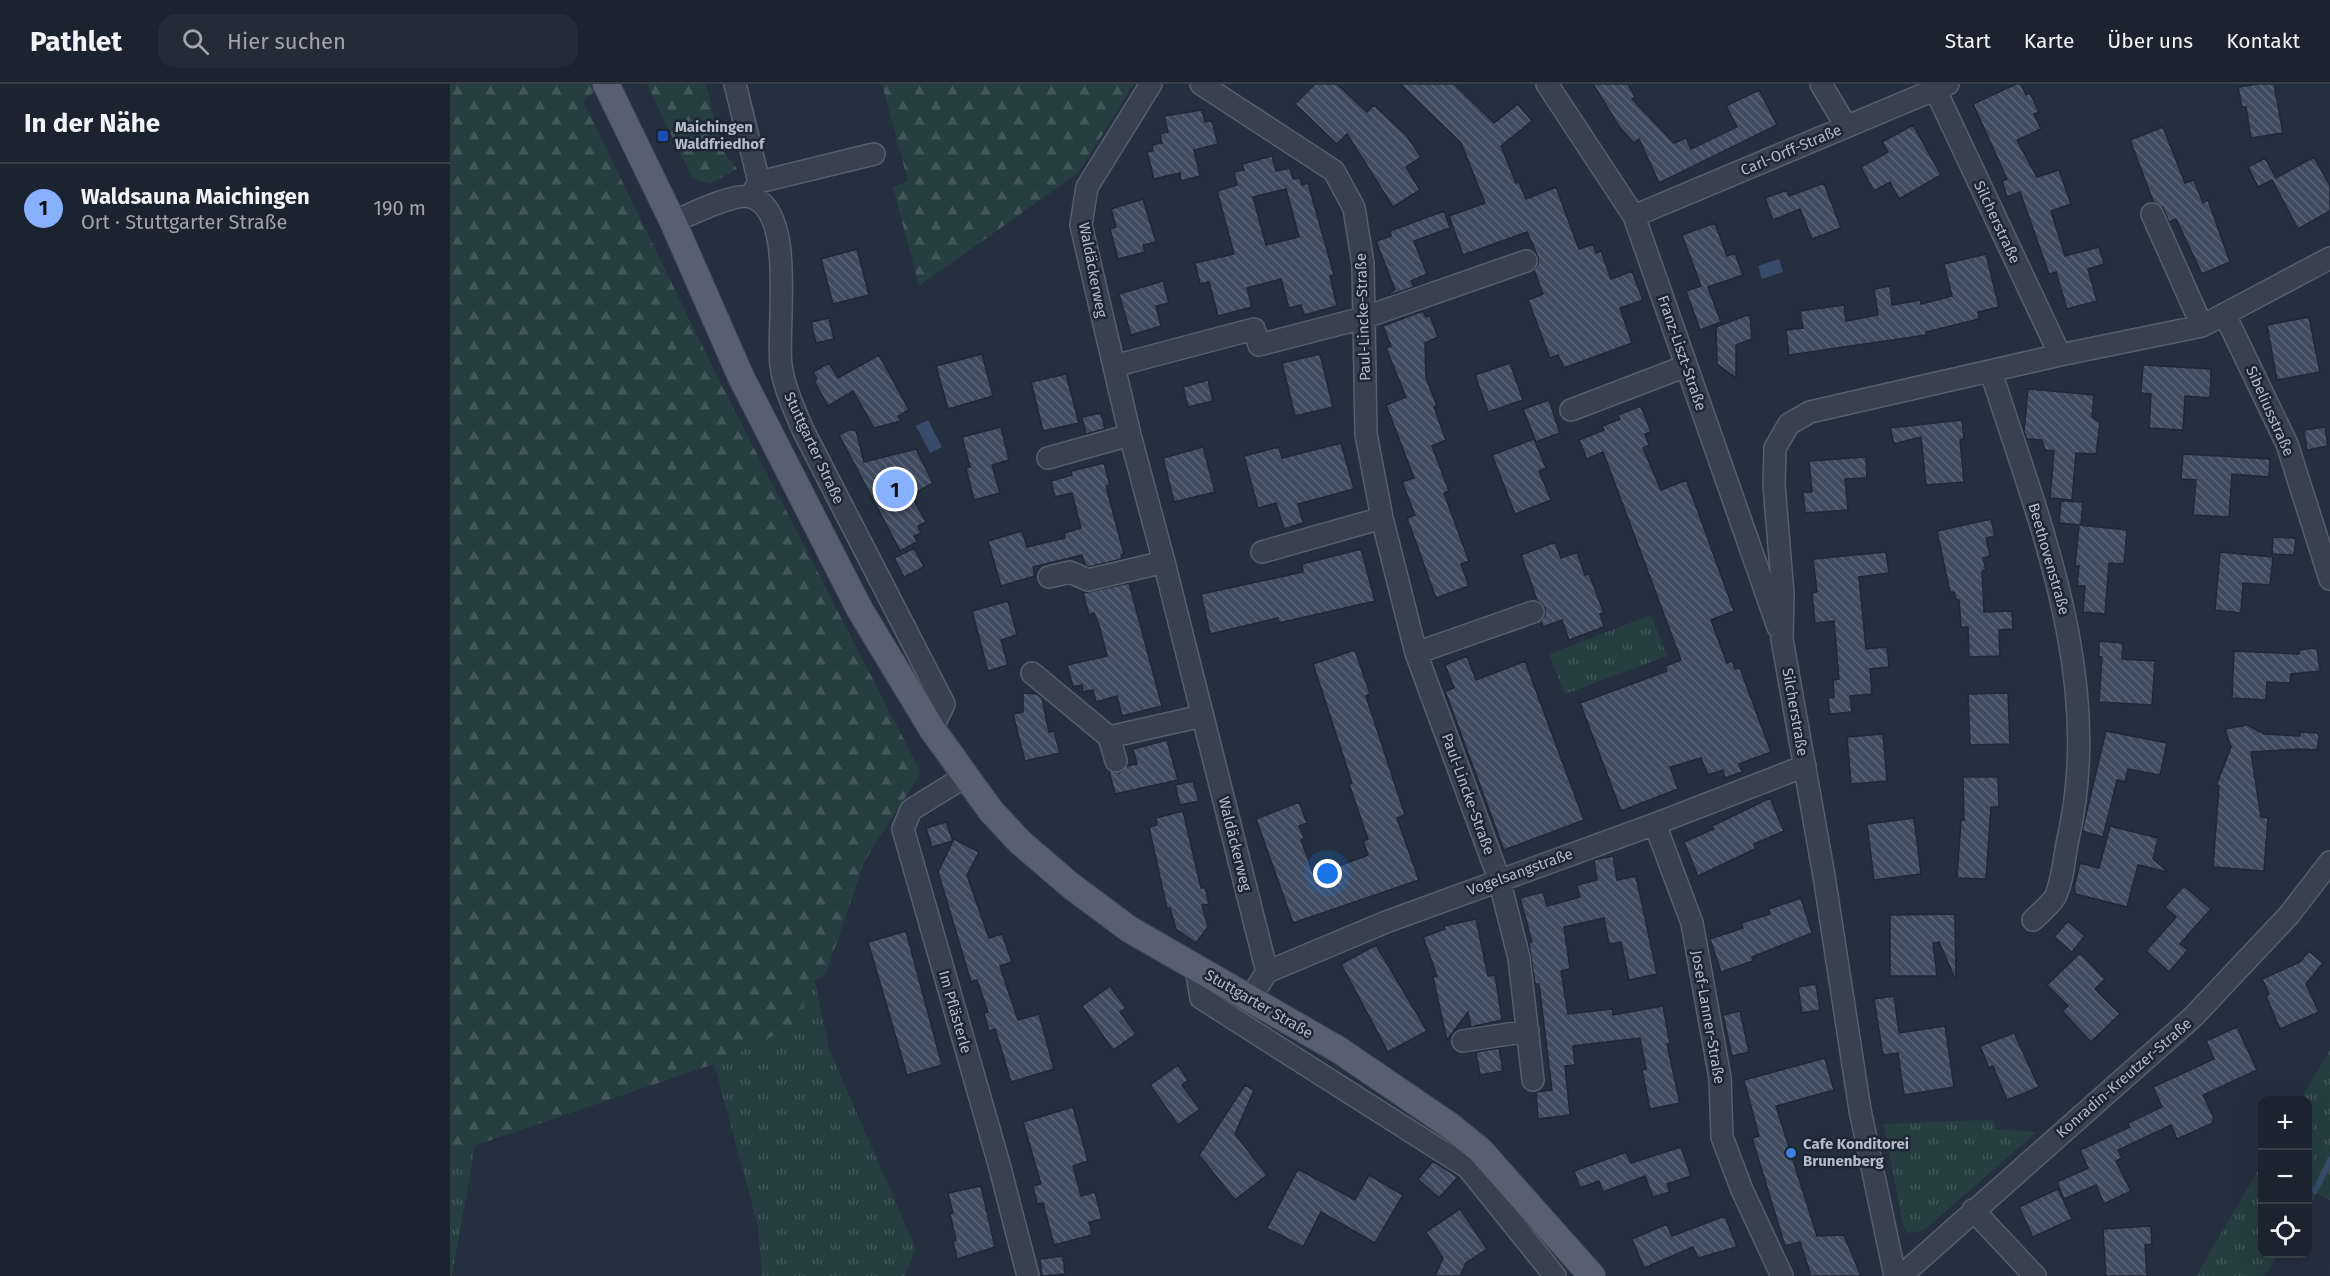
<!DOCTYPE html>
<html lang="de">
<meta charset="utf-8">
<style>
body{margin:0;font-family:"Fira Sans",sans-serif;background:#242b38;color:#f1f3f6}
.controls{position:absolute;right:18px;bottom:18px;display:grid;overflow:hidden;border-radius:12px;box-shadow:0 6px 24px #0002}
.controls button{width:54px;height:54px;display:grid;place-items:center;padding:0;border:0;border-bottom:2px solid #39404c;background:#1b2330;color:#f1f3f6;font:30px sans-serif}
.you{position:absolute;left:878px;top:790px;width:21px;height:21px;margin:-15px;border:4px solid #fff;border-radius:50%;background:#1a73e8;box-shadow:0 0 0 9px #1a73e833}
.badge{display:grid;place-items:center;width:39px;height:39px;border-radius:50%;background:#87b1fc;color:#111;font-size:20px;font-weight:700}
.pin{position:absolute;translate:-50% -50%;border:3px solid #fff;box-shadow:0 2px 6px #0006}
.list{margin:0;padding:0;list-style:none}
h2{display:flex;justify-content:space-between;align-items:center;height:78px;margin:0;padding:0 24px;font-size:26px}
h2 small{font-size:20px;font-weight:400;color:#a0a4ab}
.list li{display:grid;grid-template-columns:39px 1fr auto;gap:18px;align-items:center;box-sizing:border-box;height:90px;padding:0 24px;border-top:2px solid #39404c}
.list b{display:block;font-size:22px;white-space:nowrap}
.list p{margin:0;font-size:20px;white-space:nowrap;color:#a0a4ab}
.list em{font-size:20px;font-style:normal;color:#a0a4ab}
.icon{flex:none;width:33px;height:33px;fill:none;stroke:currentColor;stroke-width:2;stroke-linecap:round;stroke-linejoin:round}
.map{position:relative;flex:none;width:1880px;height:1192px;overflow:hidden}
header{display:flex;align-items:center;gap:36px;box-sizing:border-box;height:84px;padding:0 30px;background:#1b2330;border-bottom:2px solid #39404c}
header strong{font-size:28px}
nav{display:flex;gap:33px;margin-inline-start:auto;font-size:21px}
.search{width:420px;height:54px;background:#242b38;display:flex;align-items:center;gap:15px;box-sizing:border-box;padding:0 21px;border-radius:18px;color:#a0a4ab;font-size:22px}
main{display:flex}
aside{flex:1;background:#1b2330}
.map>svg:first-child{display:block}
</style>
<header>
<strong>Pathlet</strong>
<div class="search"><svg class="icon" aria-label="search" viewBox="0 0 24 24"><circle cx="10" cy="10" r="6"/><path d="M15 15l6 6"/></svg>Hier suchen</div>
<nav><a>Start</a><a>Karte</a><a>Über uns</a><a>Kontakt</a></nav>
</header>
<main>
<aside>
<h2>In der Nähe<small></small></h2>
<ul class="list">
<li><span class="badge">1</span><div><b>Waldsauna Maichingen</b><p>Ort · Stuttgarter Straße</p></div><em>190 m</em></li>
</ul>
</aside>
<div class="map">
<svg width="1880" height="1192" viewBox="0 0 1880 1192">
<defs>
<pattern id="grass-tufts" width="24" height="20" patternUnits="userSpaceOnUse" patternTransform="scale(1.5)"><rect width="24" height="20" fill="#263d41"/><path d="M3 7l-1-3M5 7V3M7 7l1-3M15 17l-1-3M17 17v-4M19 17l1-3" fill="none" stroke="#43575b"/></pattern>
<pattern id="forest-firs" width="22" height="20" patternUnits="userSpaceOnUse" patternTransform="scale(1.5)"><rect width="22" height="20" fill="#263d41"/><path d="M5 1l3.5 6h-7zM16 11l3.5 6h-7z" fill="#43575b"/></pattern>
<pattern id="building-back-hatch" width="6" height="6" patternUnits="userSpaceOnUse" patternTransform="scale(1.5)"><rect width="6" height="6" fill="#3f4c60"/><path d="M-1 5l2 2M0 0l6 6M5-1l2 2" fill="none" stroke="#586475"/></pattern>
</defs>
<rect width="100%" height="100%" fill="#242f40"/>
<path fill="url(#grass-tufts)" d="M1201,531L1217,572L1115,610L1099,570Z
M365,897L379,965L466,1165L455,1192H312L308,1142L264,980L340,943Z
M1880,966V1116L1867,1110L1858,1125V1016H1850Z
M1531,1036L1545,1037V1045L1587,1048L1473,1147L1457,1149L1452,1137L1434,1040Z
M25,1062L2,1192H0V1070Z
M1812,1080V1170H1829L1814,1192H1746Z"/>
<path fill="url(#forest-firs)" d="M0,0H152L133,17L265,288L471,689L415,776L376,889L365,897L341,943L264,980L0,1070Z
M197,0H256L273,67L287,85L260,100L242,94Z
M432,0H684L628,89L469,202L443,103L458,97Z"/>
<path fill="#384b6a" d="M1329,175L1333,188L1312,195L1308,182Z
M478,336L492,363L480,369L466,342Z"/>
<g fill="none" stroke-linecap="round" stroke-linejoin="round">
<path stroke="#384b6a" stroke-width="6" d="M1865,1107L1880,1076"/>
</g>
<path fill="url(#building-back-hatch)" stroke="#1f2837" stroke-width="1.5" fill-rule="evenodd" d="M865,0H887L917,28L924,21L957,52L971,73L956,83L970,106L943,123L897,50L887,60L845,20Z
M950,0H1004L1044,39L1068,20L1082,37L1051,62L1066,99L1069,98L1076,115L1106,103L1129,165L1143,160L1146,169L1151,167L1161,195L1182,187L1193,216L1170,224L1182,259L1114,284L1108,271L1100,274L1078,216L1093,210L1084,186L1088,180V173L1077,148L1013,171L999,132L1035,119L1011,59Z
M1143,0H1178L1185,13L1182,15L1224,59L1236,54L1241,65L1287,43L1276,22L1309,6L1327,41L1209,99L1189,55L1184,59L1170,44Z
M1566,0H1571L1576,11L1580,9L1589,28L1584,30L1591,45L1567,56L1587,93L1609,86L1621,120L1601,127L1615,172L1649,163L1654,180L1638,185L1647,217L1617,225L1606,188L1599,190L1570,108L1557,113L1552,97L1557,95L1523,20Z
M1808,0H1824L1833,49L1801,54L1796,23H1792L1788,3Z
M752,26L755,38L762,37L768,60L744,66L750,92L731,97L730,89L704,95L697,68L703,67L702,61L712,59L710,50L718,48L714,32Z
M1463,41L1491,91L1449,115L1440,98L1424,107L1411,83L1438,68L1432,58Z
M1713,43L1735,99L1744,96L1753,119L1758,116L1780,178L1752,190L1726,135L1719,138L1713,124L1703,117L1680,56Z
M822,72L826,87L840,84L843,95L850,94L852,101L858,99L884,191L880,192L887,222L854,231L851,221L839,224L831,195L797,204L802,223L768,232L759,198L750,200L745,179L784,170L767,107L787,101L784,88L794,86L792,80ZM836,105L849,153L816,161L803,113Z
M1864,73L1880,102V127L1848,145L1822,96L1808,103L1798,83L1815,74L1826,94Z
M1374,99L1391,144L1362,155L1350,125L1323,136L1315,114L1337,106L1339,112Z
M693,115L706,158L693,161L695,168L668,175L660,145L666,143L661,125Z
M994,127L1000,144L964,157L977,190L961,197L964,203L940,211L939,209L945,206L926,157L941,152L940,147Z
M1265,139L1277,172L1285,169L1293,191L1258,203L1271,238L1250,246L1236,207L1251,202L1232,151Z
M407,165L419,211L383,220L371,175Z
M1536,170L1549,223L1528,228L1529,235L1476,248V251L1339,271L1336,246L1353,244L1350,227L1394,221L1396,237L1428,231L1424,205L1440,202L1442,221L1470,216L1471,220L1502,212L1494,180Z
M713,197L719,219L706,222L711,242L681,251L669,210Z
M973,227L976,233L980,232L988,253L975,259L976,293L987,322L984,323L996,356L982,362L999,407L994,409L1019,477L1011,480L1019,502L986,514L957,434L965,431L952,398L964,394L936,321L956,313L936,264L941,262L933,242Z
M1300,230L1302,255L1286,261V294L1267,280L1266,243Z
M1859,233L1870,288L1827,296L1817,241Z
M379,234L384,255L366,259L361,238Z
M532,270L543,312L498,325L486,282Z
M870,270L883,323L845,332L832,279Z
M429,271L459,326L448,332L451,337L424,344L403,307L378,322L364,297L367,295L363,288L379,279L388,294Z
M1060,279L1073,316L1038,328L1025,291Z
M1693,281L1761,285L1760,314L1735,312L1733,346L1699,344L1701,310L1691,309Z
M616,290L629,339L593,347L581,298Z
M758,296L763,317L738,323L733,303Z
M1578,305L1644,311L1642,333L1650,339L1646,370L1626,369L1622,416L1600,414L1604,367L1595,366L1592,356L1577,355L1574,348Z
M1099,316L1110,349L1086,358L1073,325Z
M1191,322L1201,348L1195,350L1199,361L1193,364L1211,406L1236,396L1246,422L1284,527L1261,536L1277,579L1282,577L1285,585L1290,584L1321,668L1289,680L1292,688L1275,694L1273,686L1258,691L1251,674L1220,683L1228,705L1171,727L1130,619L1217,587L1215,582L1231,576L1153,368L1137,375L1129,356L1154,346L1152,342L1170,335L1168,331Z
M651,329L655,345L636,350L632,333Z
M1512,336L1514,355L1510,356L1514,398L1476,401L1471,353L1444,360L1440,344Z
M551,343L559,376L542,381L550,409L524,416L516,384L520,383L512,353Z
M1875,343L1878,362L1857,366L1854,346Z
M398,346H406L414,378L466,365L483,399L461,411L476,438L468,442L471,449L464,452L467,458L450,467L389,351Z
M1084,355L1096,384L1089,387L1101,416L1065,430L1042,371Z
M891,359L904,405L848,420L853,439L834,445L826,419L808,424L794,372L829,363L832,374Z
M753,363L765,408L724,418L713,374Z
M1733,370L1820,375L1819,393L1782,390L1779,433L1743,431L1746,396L1731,395Z
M1416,373L1417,394L1395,395L1398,426L1355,429L1353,408H1362L1359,377Z
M654,379L660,401L656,402L674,470L671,471L672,475L639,483L635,481L632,471L583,483L585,492L551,502L538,457L572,447L577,463L615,454L614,449L631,444L622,409L605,413L601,397L622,391L621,387Z
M1611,417L1633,418L1631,441L1609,439Z
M1541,435L1545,452L1536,454L1540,472L1533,474L1536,486L1532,487L1534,528L1562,527L1563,545L1549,546L1550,572L1519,573L1518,543H1511L1509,516H1506L1504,508H1500L1487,447Z
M1629,441L1677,446L1674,480L1659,479L1655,530L1633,528L1635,502H1627L1629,482H1625Z
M1823,453L1846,454L1844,471L1822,470Z
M1105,458L1111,474L1127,468L1135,491L1139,490L1154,529L1150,530L1154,543L1119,556L1112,536L1093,543L1091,537L1095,531V524L1087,516L1071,471Z
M464,464L474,483L454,493L444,474Z
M911,465L925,517L829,539L828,534L760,550L751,510L853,488L852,480Z
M1436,468L1439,489L1409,493L1416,565L1437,563L1439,583L1420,585L1422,610L1400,612L1402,628L1380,630L1378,614L1384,613L1383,596L1389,595L1384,537L1365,539L1362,509L1367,508L1363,475Z
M1770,468L1823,473L1820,501L1793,499L1791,529L1765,526Z
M679,499L712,622L672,632L667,612L646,618L643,606L633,608L632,601L623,603L617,581L657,572L649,541L644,529L639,531L633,509Z
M558,517L567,551L551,556L558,581L538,587L522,527Z
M1649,557L1673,559L1672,575L1705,577L1702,621L1649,618L1652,573H1649Z
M1867,564L1870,587L1841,590L1840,599L1817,598L1816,616L1782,614L1784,567L1849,570V566Z
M905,566L920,610L916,612L955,731L947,734L969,796L843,839L806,735L849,718L857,739L849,742L854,754L851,756L864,791L918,771L913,757L918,755L899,700L902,699L863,580Z
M1017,572L1026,596L1075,577L1134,736L1054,766L995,607L1004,604L995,581Z
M573,609L587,610L592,614L599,648L604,647L610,669L575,677L563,630L573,628Z
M1558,609L1560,660L1520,661L1518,610Z
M1797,641L1814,650L1850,652V648L1868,649L1869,653L1867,666L1849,665L1801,668L1811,733L1818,734L1814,787L1763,783L1769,702H1766L1781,663L1775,645Z
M1656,647L1717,659L1710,691L1678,685L1675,698L1667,696L1653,753L1632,747Z
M1433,650L1437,697L1401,700L1397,653Z
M717,656L728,696L665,710L659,687L669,689L677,682L687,680L683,665Z
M1513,693H1548L1549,723H1541L1536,795L1507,794L1511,736H1514Z
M743,697L749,717L730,721L725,701Z
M1320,714L1334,747L1304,760L1305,765L1248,792L1234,758L1264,745L1262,742Z
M733,727L751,804L755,803L759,820L752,821L758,843L746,859L726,845L720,824L717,825L699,743L707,741L706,734Z
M1464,734L1471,790L1424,796L1417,740Z
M496,738L503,757L482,763L476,744Z
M1660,742L1708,754L1703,775L1718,788L1688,781L1677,823L1626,810L1624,803L1630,779L1649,784Z
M504,755L529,768L517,791L539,854L552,850L562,878L550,882L568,936L589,930L604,985L561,998L545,945L539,947L534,929L538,928L527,896L521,898L488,788Z
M1163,772L1167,796L1186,792L1207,890L1179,896L1171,858L1159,860L1154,834L1114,843L1120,885L1111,887L1118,930L1162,925L1163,931L1213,922L1220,960H1217L1230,1019L1200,1025L1192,986L1196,985L1190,954L1123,962L1125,981L1115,982L1120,1031L1088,1035L1086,1008L1102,1006L1089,900H1085L1079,859L1082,858L1070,814L1093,808L1097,822L1130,813L1127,801L1147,796L1144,776Z
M1734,802L1761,825L1730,860L1738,866L1719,888L1696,867L1726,833L1715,823Z
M1351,814L1362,849L1302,873L1303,877L1271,888L1260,855L1293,844L1291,839L1320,830L1319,825Z
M1505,830L1506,897L1489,858L1483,859L1487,892H1440V831Z
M1026,835L1038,892L1045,891L1052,936L1021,943L1018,928L997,956L983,893L987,892L973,853L995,845L994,842Z
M1618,837L1635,852L1622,868L1604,853Z
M456,847L492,981L457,991L418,858Z
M926,861L977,947L938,968L891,880Z
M1859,867L1873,879L1856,900L1869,928L1830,945L1816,912L1819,910L1812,895L1850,878Z
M1630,869L1655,895L1645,905L1670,930L1641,958L1612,927L1618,922L1597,901Z
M1366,900L1370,926L1352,929L1348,903Z
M660,902L676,924L670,928L686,950L663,966L632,922Z
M1444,912L1449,949L1495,942L1504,1003L1454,1011L1448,969L1433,971L1424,915Z
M1290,927L1299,968L1282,972L1273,931Z
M1787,943L1807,986L1753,1011L1763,1032V1039L1727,1055L1721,1041L1668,1066L1672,1074L1666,1077L1681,1107L1654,1120L1646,1101L1614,1115L1607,1098L1638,1084L1630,1066L1680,1043L1678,1039L1712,1023L1703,1003L1764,975L1756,957Z
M1564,949L1589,1003L1557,1016L1543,982L1539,984L1530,962Z
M1049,964L1053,987L1030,991L1026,968Z
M1375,974L1384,1006L1326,1022L1367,1152L1394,1151L1411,1192H1361L1350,1158L1335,1162L1302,1054L1309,1052L1294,996Z
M728,981L738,996L732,1001L750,1025L728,1041L700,1001Z
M795,1001L804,1006L785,1050L817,1091L785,1116L749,1071Z
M623,1023L638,1077L623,1082L631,1112L645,1108L652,1135L639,1138L642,1151L604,1161L593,1119L587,1120L583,1102L591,1100L573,1038Z
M1231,1063L1241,1092L1217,1100L1220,1108L1203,1113L1195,1092L1153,1108L1149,1097L1130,1104L1124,1087L1176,1068L1181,1079Z
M983,1077L1008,1093L989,1114L968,1095Z
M848,1085L905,1116L919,1091L953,1111L925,1159L871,1128L853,1163L817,1144Z
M531,1102L545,1163L507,1175L503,1157L506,1156L500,1130L503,1129L498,1109Z
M1608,1105L1622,1135L1583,1153L1569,1123Z
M1010,1125L1037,1165L1016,1179L1010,1192H985L993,1174L976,1148Z
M1275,1132L1287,1163L1248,1174L1243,1163L1194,1184L1182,1155L1217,1140L1222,1152Z
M1701,1142L1702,1160L1695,1161L1697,1192H1656L1653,1145Z
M613,1172L615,1190L592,1192L590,1175Z"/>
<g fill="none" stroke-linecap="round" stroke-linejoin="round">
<defs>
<path id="minor" d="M285,0L309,98L302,110
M701,0L637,103L631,141L680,351L714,478L817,888
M751,0L884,87L904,124L913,180L916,350L932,434L966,569L1049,795L1069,874L1083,996
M1097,0L1184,132L1328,543
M1371,0L1396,42
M1485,5L1610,271
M309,98L424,70
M1702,130L1752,242
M1184,132L1498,0
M223,138C239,131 285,108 301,113C347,127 326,245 331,281C334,304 344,324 353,346L494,620L482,645
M1775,231L1837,360L1880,495
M664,282L804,245L809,261L913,234L1076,177
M1541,288C1589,438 1655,595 1618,755C1614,773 1613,797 1605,813C1600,821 1589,830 1583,836
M1121,326L1236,282
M598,374L680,351
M812,468L932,434
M599,493L620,488L638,496L714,478
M966,569L1083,528
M582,589L659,653
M659,653L752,632
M659,653L666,677
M514,693L461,726L453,745L549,1080L578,1192
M1205,740L1242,839L1270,994L1272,1053L1292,1106L1332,1192
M746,884L751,914L1018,1084L1105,1192
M800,914L817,888L936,838L1205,740L1355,682
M1013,957L1078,947
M1523,1126L1585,1192
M1445,1192L1410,1026L1374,792L1332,555L1333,510L1324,401L1325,364L1339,340L1360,328L1610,271L1752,242L1880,174
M1451,1192L1743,933L1839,831L1880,778"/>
<path id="major" d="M156,0L223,138L291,293L410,526L482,645L541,727L570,758L620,801L679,845L889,966L999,1041L1030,1066L1142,1192"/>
</defs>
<use href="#minor" stroke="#565f6d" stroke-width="24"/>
<use href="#major" stroke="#414a59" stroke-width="28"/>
<use href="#minor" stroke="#384150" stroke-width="21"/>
<use href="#major" stroke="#566070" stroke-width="26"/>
</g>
<rect fill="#1a4fb4" stroke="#1d2635" stroke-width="2" x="207" y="46" width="12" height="12" rx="3"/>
<circle fill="#3f7fe0" stroke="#1d2635" stroke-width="2" cx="1341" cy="1069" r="6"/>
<g text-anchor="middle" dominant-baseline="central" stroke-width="5" stroke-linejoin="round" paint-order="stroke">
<g font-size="15" font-weight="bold" fill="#b4bcca" stroke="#1d2635" text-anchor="start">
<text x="225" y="43">Maichingen<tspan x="225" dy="17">Waldfriedhof</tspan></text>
<text x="1353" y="1060">Cafe Konditorei<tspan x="1353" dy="17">Brunenberg</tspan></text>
</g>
<g font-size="15" fill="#b4bcca" stroke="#1d2635">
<text transform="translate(1341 66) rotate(-23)">Carl-Orff-Straße</text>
<text transform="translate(1547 138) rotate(65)">Silcherstraße</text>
<text transform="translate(643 186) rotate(79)">Waldäckerweg</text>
<text transform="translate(913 233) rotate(-92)">Paul-Lincke-Straße</text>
<text transform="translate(1232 269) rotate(71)">Franz-Liszt-Straße</text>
<text transform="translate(1820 327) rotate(66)">Sibeliusstraße</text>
<text transform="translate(364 364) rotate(65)">Stuttgarter Straße</text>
<text transform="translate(1599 475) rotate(74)">Beethovenstraße</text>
<text transform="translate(1345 628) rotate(80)">Silcherstraße</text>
<text transform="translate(1018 710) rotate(70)">Paul-Lincke-Straße</text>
<text transform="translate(785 760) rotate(76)">Waldäckerweg</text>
<text transform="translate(1070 788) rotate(-20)">Vogelsangstraße</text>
<text transform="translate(809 920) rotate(30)">Stuttgarter Straße</text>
<text transform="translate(505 928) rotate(74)">Im Pflästerle</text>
<text transform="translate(1258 933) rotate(80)">Josef-Lanner-Straße</text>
<text transform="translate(1674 994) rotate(-41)">Konradin-Kreutzer-Straße</text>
</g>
</g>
</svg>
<div class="controls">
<button>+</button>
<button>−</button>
<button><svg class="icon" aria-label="locate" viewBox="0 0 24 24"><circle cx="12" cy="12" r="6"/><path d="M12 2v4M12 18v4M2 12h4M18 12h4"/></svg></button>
</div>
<div class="you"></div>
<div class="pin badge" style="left:445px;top:405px">1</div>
</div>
</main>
